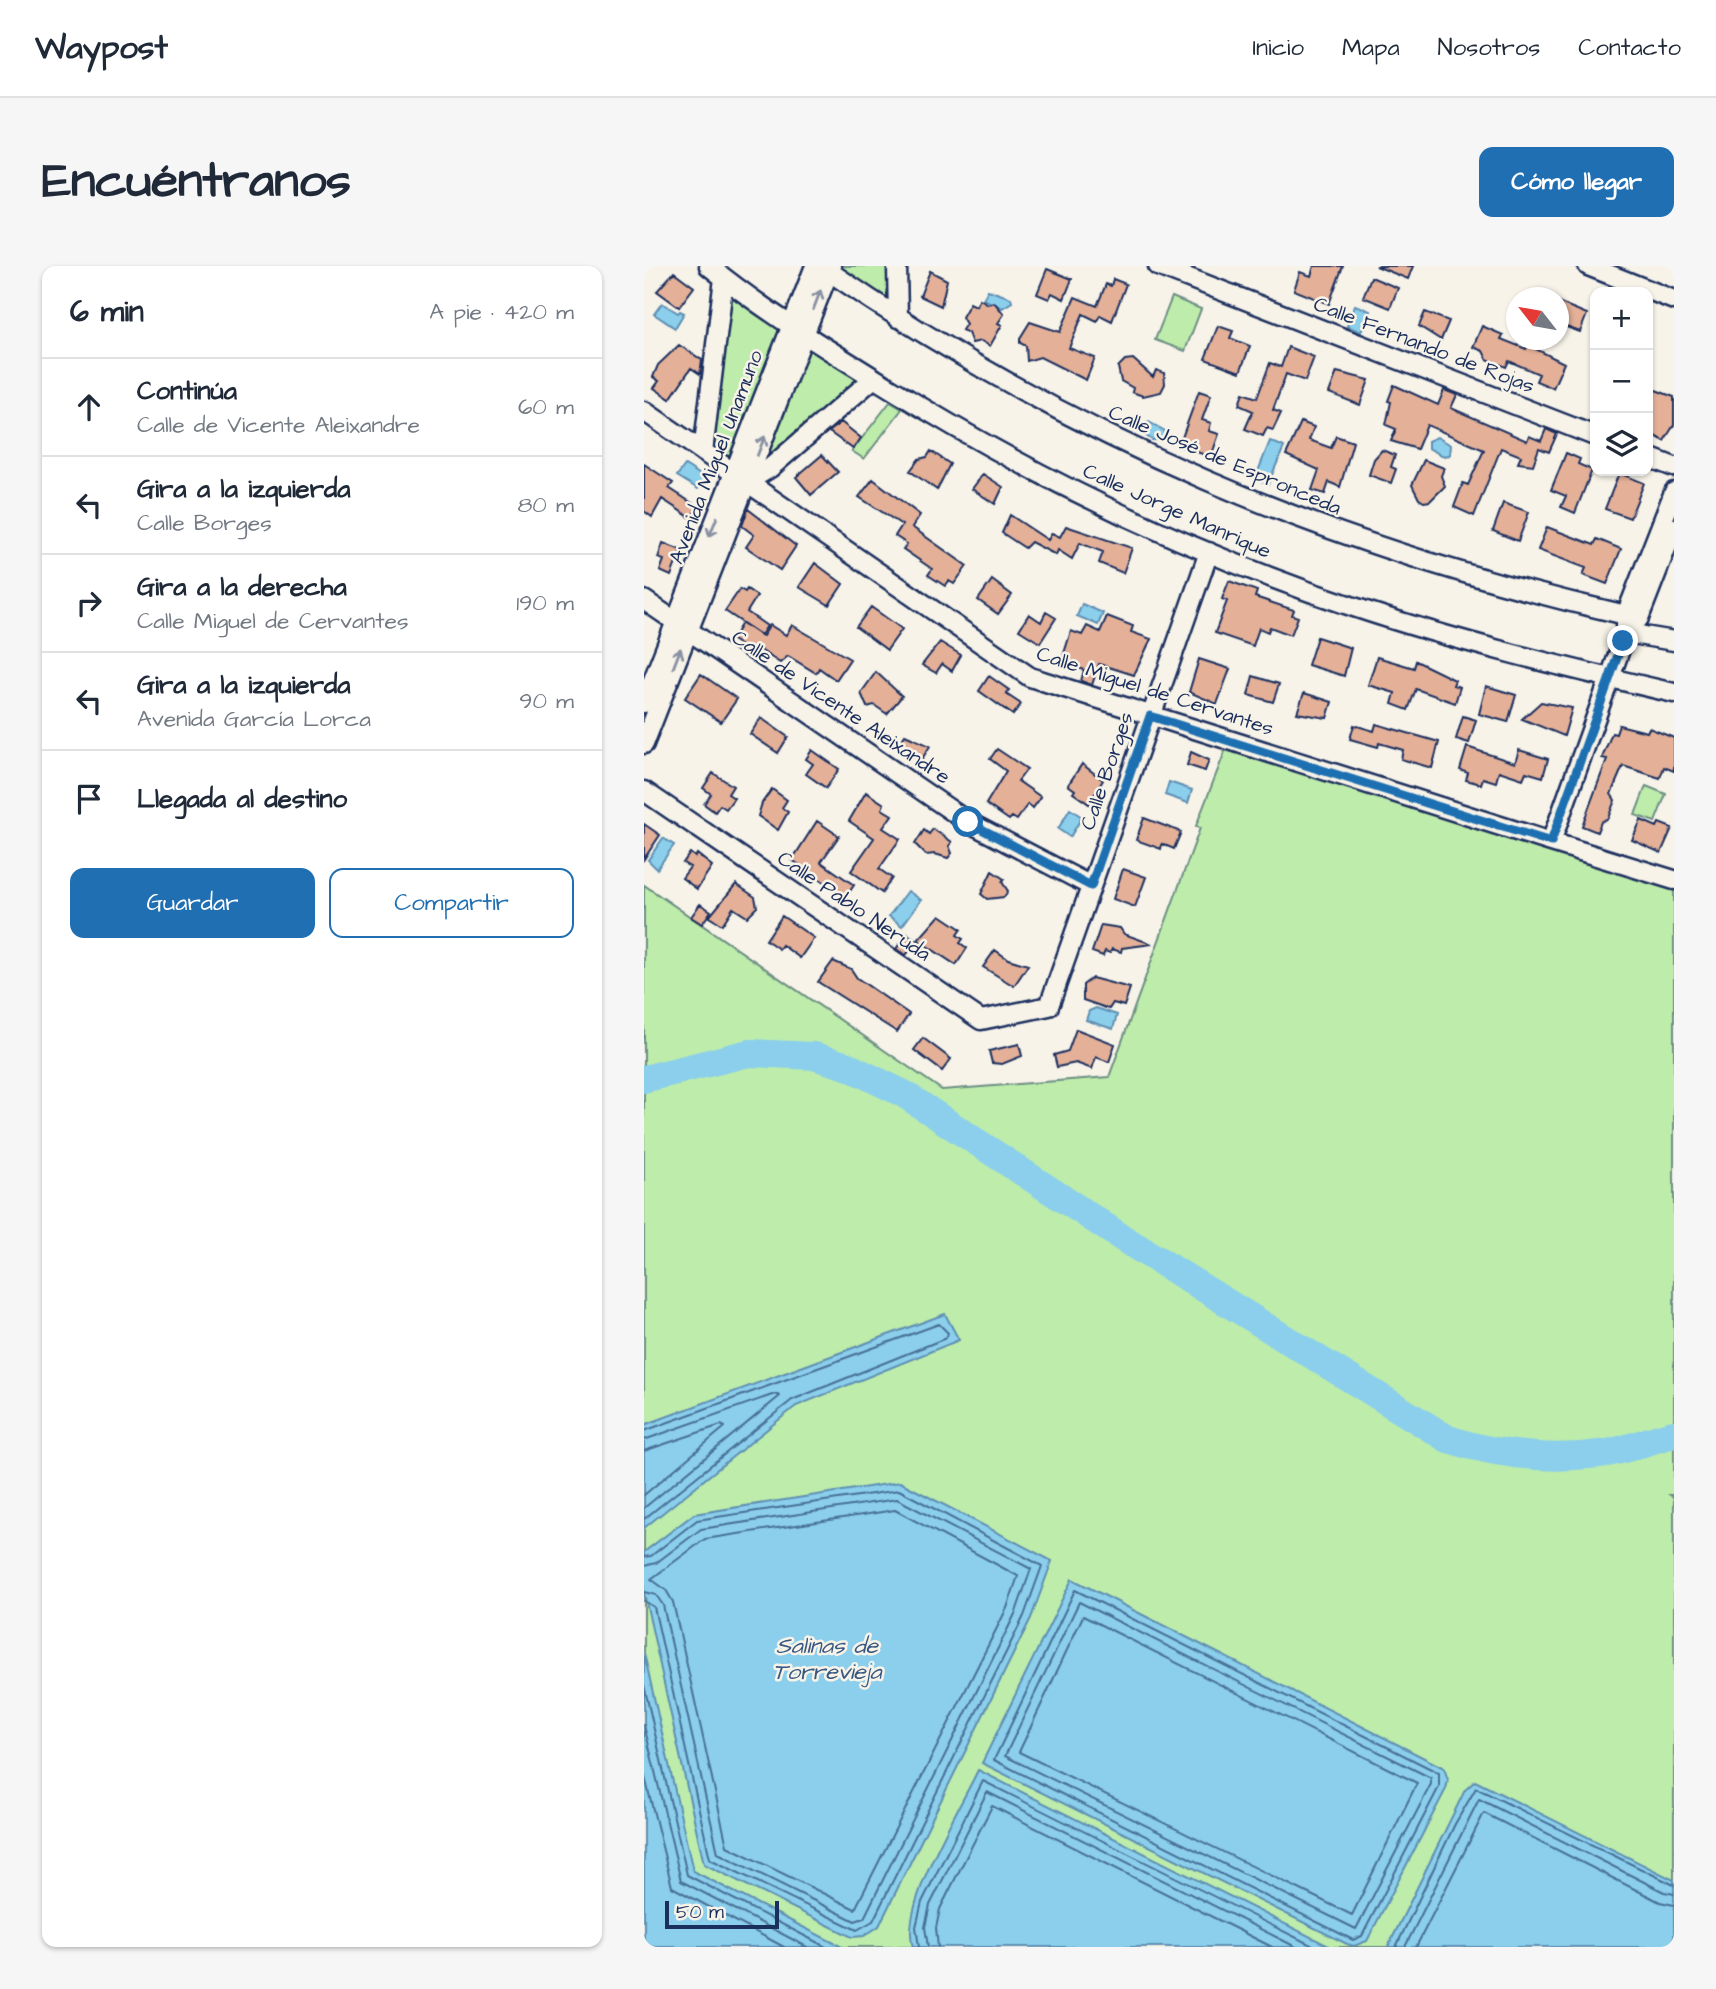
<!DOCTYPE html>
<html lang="es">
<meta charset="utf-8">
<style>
body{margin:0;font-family:"Architects Daughter",sans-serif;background:#f6f6f7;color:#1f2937}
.controls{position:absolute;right:21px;top:21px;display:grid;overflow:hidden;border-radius:14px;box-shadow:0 2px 5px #0004}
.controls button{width:63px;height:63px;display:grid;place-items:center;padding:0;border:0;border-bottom:2px solid #e0e1e3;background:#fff;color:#1f2937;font:35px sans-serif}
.compass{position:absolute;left:862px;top:21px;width:63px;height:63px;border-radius:50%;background:#fff;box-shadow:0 2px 5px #0004;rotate:301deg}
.scale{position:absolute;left:21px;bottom:18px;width:114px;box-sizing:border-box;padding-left:7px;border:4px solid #1b2f5e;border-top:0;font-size:19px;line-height:24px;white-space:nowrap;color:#1b2f5e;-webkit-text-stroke:5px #f7f3e8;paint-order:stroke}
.stop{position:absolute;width:21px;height:21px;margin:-16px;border:5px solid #1f6fb2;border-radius:50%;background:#fff}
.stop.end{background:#1f6fb2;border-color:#fff;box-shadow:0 2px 7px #0008}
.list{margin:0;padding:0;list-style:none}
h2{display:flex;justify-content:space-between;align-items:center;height:91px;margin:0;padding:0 28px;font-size:30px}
h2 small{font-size:23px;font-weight:400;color:#747a83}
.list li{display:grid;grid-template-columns:46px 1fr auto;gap:21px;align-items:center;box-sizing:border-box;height:98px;padding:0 28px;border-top:2px solid #e0e1e3}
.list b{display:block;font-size:26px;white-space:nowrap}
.list p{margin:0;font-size:23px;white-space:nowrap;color:#747a83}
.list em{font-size:23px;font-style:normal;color:#747a83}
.actions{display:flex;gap:14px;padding:21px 28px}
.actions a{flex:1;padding:16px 0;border:2px solid #1f6fb2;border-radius:14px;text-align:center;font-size:24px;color:#1f6fb2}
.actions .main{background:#1f6fb2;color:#fff}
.icon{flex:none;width:38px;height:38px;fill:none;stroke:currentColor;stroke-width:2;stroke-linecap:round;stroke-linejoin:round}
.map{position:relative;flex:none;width:1030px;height:1681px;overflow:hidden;border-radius:14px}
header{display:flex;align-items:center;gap:42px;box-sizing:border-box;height:98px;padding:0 35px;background:#fff;border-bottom:2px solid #e0e1e3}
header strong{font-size:33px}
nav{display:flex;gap:38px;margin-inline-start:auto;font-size:24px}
.intro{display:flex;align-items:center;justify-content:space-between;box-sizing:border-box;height:168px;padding:0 42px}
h1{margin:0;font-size:49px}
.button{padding:18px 32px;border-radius:14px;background:#1f6fb2;color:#fff;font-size:24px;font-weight:700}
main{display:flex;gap:42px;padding:0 42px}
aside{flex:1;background:#fff;border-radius:14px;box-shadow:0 2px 5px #0004}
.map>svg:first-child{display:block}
</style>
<header>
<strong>Waypost</strong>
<nav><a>Inicio</a><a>Mapa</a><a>Nosotros</a><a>Contacto</a></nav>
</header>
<div class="intro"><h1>Encuéntranos</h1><a class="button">Cómo llegar</a></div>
<main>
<aside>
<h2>6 min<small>A pie · 420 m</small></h2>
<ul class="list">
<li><svg class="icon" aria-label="ahead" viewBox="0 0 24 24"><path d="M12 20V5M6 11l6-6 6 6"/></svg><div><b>Continúa</b><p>Calle de Vicente Aleixandre</p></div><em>60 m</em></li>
<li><svg class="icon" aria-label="left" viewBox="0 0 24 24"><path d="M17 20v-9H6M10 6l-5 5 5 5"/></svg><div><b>Gira a la izquierda</b><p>Calle Borges</p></div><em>80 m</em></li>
<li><svg class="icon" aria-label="right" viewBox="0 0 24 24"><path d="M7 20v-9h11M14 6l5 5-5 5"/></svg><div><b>Gira a la derecha</b><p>Calle Miguel de Cervantes</p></div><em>190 m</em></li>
<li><svg class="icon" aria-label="left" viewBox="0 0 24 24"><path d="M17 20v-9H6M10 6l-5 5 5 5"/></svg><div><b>Gira a la izquierda</b><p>Avenida García Lorca</p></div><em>90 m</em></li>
<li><svg class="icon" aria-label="arrive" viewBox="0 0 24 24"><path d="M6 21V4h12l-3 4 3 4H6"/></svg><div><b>Llegada al destino</b></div></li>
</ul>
<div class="actions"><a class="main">Guardar</a><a>Compartir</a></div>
</aside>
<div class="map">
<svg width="1030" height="1681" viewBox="0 0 1030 1681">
<rect width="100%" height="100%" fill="#f7f3e8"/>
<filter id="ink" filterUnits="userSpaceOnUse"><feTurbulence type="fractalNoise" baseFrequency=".0143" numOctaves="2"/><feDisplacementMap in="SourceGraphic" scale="14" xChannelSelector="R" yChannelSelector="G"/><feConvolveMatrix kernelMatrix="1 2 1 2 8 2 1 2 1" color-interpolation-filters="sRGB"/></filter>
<g filter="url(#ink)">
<path fill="#beecaa" stroke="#6c8e84" stroke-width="2" d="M193,0H244L245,32L243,34Z
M86,27L139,61L86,196L67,182Z
M528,31L557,43L541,85L511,74Z
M165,80L214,114L119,195Z
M246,136L258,143L220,193L208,185Z
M582,483L1030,621V1229H1026L1030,1232V1681H0V619L298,824L465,811L556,562L552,560Z
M1002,520L1022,528L1011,556L991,549Z"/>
<path fill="#8bcfec" stroke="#5e8fb3" stroke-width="2" d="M344,24L367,32L368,36L358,42L339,33Z
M18,37L34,47L36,45L40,47L31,62L10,48Z
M711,39L726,45L717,66L703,60Z
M505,156L521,165L518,174H508L498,167L496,160Z
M793,171L807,179L806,189L799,190L784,182V175Z
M626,175L640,181L624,218L611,213Z
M41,199L61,212L54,223L33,210Z
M438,338L459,347L454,359L433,350Z
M525,516L548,524L544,537L521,529Z
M426,543L438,551L426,571L414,563Z
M19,572L30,579L13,603L4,594Z
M264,625L277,634L258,660L245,650Z
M452,742L473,749L469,763L442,754L445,745Z
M301,1048L315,1074L152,1140L0,1262V1159Z
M256,1216L408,1295L387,1352L235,1660L220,1670L208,1671L60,1598L0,1327V1286L50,1248Z
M428,1313L800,1502L804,1514L802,1523L723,1675L710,1680L703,1678L338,1497Z
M0,1387L49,1605L198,1681H0Z
M334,1504L685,1680L686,1681H269C255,1640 315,1544 334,1504Z
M831,1515L1030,1614V1681H744L821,1524Z"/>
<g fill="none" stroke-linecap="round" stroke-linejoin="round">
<path stroke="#486f97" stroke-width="2" d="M0,1165L295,1058L304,1067L302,1072L148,1134L0,1253
M0,1174L131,1128L136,1130L0,1242
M0,1185L77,1159L81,1161L0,1229
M251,1244L374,1310L363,1342L211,1643L83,1580L29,1336L22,1324L7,1313L61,1273Z
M0,1291L7,1290L53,1254L255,1224L398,1300L380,1350L229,1655L213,1664L66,1593L10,1341L0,1335
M0,1300L12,1297L57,1263L253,1233L387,1303L372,1346L220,1652L211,1655L74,1587L19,1339L12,1329L0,1326
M431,1324L795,1507V1521L718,1670L709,1674L350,1494Z
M435,1336L787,1512V1518L712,1663L361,1490Z
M439,1350L773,1517L708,1649L375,1486Z
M0,1419L43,1609L182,1681
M0,1459L37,1615L163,1681
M0,1507L28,1621L140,1681
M275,1681L272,1661L278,1636L339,1515L671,1681
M284,1681L281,1661L286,1639L343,1526L652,1681
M294,1681L292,1662L296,1643L348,1540L628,1681
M752,1681L811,1558L832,1522L1030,1619
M761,1681L835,1533L1020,1626L1030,1628
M772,1681L840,1547L1016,1636L1030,1639"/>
<path stroke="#8bcfec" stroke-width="28" d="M0,813L105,787L170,790L203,800L260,828L480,973L804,1173C856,1190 908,1195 963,1187C985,1183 1008,1173 1030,1168"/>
</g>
<path fill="#e4b098" stroke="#1b2f5e" stroke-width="2" d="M670,0H699L685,38L650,24L656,6L667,10Z
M732,0H769L764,13Z
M403,3L428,13L420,33L408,27L405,33L393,28Z
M286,5L303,14L297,40L276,30Z
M30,6L50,21L35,41L13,25Z
M727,11L754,22L746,42L719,31Z
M469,13L482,18L468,55L456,49L453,55L439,48L425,82L451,92L442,114L396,91L383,95L382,80L376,77V72L386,56L416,66L431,31L453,40L462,18L467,20Z
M336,33L344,38L350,36L360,48L354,57L358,59L346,80L337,75L328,77L324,67L318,64L322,58L318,51L326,37L332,40Z
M914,36L943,48L936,66L914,58Z
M781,46L805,55L797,74L775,60Z
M574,60L589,65L586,72L606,80L596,106L561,93Z
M838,60L859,69L857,73L882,83L884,79L920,97L909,122L892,115L895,108L865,95L862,101L843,93L839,85L829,81Z
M35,79L58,94L56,108L47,102L26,133L10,122L15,115L9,111L14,99Z
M644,81L670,91L661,115L642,108L629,144L637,147L629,164L623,162L619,170L601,163L609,145L595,139L599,127L613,132L626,97L637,101Z
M489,93L509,111L512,104L520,107L521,118L517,126L499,130L488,126L489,122L477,115L474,101L481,94Z
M693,106L725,114L716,139L685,127Z
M750,119L794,139L800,124L813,129L807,142L883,175L885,170L897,175L902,163L913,168L905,186L895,182L889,199L874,197L877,190L857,182L830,250L810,241L819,217L824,219L840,184L783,159L773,183L747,175L752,163L742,159L747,136L744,135Z
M1009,123L1030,131V159L1020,175L1004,166V136Z
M555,125L567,129L558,154L567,157L565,165L575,168L567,191L535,180Z
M197,156L217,172L209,183L185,166Z
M657,156L670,161L665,174L687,182L692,170L709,176L696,221L685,216L681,228L668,224L675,204L642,189Z
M738,184L751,189L747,201L752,203L747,217L725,209L730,193Z
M287,185L306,198L293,224L266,205L275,193L283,191Z
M922,187L936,193L934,198L948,204L931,247L917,241L922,230L907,224Z
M178,189L194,206L167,229L152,211Z
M780,194L800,202L797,210L801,220L786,235L780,236L775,233L768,219Z
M0,198L29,217L25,222L54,241L47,252L18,233L8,251L0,245Z
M975,207L1000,217L986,252L961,243Z
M339,208L359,221L351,238L328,223Z
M229,213L276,249L268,261L323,300L310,318L305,315L301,320L284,309L288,303L259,283L263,278L251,270L258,259L215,231Z
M859,237L885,246L874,275L849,265Z
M104,243L152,280L136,304L102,281L110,269L98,260Z
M366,249L404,274L408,267L416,271L422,260L488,282L479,307L455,297L459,286L436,277L428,293L414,284L412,289L387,276L381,282L358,267Z
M903,261L950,279L953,273L977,283L963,318L939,309L942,302L894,284Z
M19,277L37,284L27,310L16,305L20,294L14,292Z
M171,297L199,318L185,339L155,321Z
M348,314L368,329L354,348L334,334Z
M585,315L613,325L611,331L650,344L648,349L654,351L647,369L626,361L624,366L615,362L609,380L571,367L583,335L578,333Z
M96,323L101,326L103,323L113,330L103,346L123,360L117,369L81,345Z
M227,341L258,363L243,384L212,361Z
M402,346L412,352L396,377L375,364L385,348L397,356Z
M463,350L489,360L487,366L507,373L490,409L455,398L448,419L437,415L440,404L417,397L427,365L438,369L443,360L456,366Z
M98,357L119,370L126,359L142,369L148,359L206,393L192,414L175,402L172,407L144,390L136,397L116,384L112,390L88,374Z
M673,371L707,382L700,410L664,399Z
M296,376L317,389L308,405L298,398L292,407L278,399Z
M733,391L770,402L772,395L811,414L809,419L816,421L811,437L772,423L764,444L748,438L751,427L724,419Z
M555,393L586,403L573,438L545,426Z
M232,406L258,430L243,448L230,439L223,441L217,427Z
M57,408L93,433L77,456L41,432Z
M345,410L365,424L362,428L377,438L369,449L335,425Z
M609,410L635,418L629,436L604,429Z
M842,420L872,429L864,456L835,448Z
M660,427L688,436L683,452L653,447Z
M897,436L928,442L920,470L878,453Z
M819,450L832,454L825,477L812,473Z
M117,452L144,471L134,487L106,468Z
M732,458L795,476L788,502L757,493L759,484L735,477L734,481L706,473L710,459L730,465Z
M975,459L1003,466L1005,462L1030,472V505L1020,501L1016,512L979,500L967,528L971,534L964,552L957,556L953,566L938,560L963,493L958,492L968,467L972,468Z
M261,469L286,480L278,493L275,494L254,480Z
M823,481L871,497L875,484L904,493L899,511L882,506L879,513L855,505L852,516L839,512L837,518L822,514L824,507L816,504Z
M353,483L383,503L374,515L397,531L389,542L384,538L373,554L368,551L365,554L342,538L362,505L346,493Z
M168,484L195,503L182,522L162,508L169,498L162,493Z
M547,486L565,494L561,505L543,499Z
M438,498L459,514L445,538L429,527L431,524L424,519Z
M69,507L89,520L84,528L90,532L82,543L76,539L71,546L60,538L67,528L59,522Z
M128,523L143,534L138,542L144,546L134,564L114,550L118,537Z
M222,526L240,538L238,543L248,549L239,562L256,573L235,603L248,612L238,627L207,605L230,572L205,555Z
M500,552L537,566L530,583L518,578L517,583L492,574Z
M997,554L1013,561L1015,557L1028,562L1017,587L988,574Z
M173,555L195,570L177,596L210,619L202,631L148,594Z
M0,558L16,569L0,593Z
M289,563L308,576L305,580L308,587L304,592L291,588L282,589L271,578L280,564L285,568Z
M46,587L51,591L53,588L68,600L53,623L38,612L46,601L39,597Z
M479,603L502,611L491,641L469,633Z
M348,605L360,613L358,616L364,625L360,631L343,633L337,628Z
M92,618L111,631L113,641L103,651L89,642L78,659L65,651Z
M56,638L67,645L58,658L47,651Z
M296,649L317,663L313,669L319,673L316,677L323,682L312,699L274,674Z
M138,650L170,672L156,692L138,679L135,683L122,674Z
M457,659L476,662L480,668L508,678L478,682L477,686L468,683L466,687L461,685L459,690L448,686Z
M263,668L273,676L262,689L252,683Z
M351,684L364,693L384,699L370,720L339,701Z
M189,695L207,703L213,712L265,748L253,766L174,716Z
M448,712L486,722L480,740L469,737L465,743L439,734V719Z
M432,763L471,778L465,796L452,791L448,803L432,797L413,801L410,789L424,785Z
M279,772L307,793L298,805L270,784Z
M375,778L378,790L358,798L348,797L345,785Z"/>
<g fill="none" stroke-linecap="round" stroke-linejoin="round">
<defs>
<path id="street" d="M65,0C119,44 178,80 238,117C385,209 544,286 710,341C815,376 922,402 1030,427
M177,0C425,172 689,283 982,349V367L1030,375
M253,0L254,52
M514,0L951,170
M944,0L1030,34
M0,145L386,411L907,576
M59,186L80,12
M1004,191L1030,201
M103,216L126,202L230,112
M1030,262L995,352L982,367L907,576L1030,614
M0,334L324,556L447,620
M982,349L1030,226
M0,437L171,0
M0,478L187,0
M0,525L337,754L405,740L565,286"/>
</defs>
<use href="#street" stroke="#1b2f5e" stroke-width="23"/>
<use href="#street" stroke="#f7f3e8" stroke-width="18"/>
</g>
<defs><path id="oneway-shaft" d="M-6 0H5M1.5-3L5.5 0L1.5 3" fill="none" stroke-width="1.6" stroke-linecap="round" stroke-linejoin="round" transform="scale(1.75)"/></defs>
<g stroke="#8991a3">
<use href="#oneway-shaft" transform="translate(173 34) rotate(-69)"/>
<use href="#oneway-shaft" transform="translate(117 180) rotate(-69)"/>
<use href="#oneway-shaft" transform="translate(69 261) rotate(112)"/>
<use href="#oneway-shaft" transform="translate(33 392) rotate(-69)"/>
</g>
</g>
<g fill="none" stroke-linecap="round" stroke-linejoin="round" filter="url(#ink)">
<path stroke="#1f6fb2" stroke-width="9" d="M324,556L447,620L506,450L907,576L979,375"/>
</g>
<g text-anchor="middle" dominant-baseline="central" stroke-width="5" stroke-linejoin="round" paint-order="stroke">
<g font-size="21" fill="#1b2f5e" stroke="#f7f3e8">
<text transform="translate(780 79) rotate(21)">Calle Fernando de Rojas</text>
<text transform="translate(72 191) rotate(-69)">Avenida Miguel Unamuno</text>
<text transform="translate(581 194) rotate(23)">Calle José de Espronceda</text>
<text transform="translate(533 245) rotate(24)">Calle Jorge Manrique</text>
<text transform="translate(511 425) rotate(18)">Calle Miguel de Cervantes</text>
<text transform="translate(197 441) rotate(34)">Calle de Vicente Aleixandre</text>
<text transform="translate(463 505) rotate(-71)">Calle Borges</text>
<text transform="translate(210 640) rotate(34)">Calle Pablo Neruda</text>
</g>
<g font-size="23" font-style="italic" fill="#375782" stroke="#f7f3e8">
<text x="183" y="1380">Salinas de<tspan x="183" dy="26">Torrevieja</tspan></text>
</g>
</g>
</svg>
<div class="controls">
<button>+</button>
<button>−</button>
<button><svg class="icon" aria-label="layers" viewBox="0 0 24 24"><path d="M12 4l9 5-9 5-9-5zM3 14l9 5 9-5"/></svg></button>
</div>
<svg class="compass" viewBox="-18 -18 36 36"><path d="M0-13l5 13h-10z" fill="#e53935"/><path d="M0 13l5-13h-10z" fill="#747a83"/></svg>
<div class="scale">50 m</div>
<div class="stop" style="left:324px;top:556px"></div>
<div class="stop end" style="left:979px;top:375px"></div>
</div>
</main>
